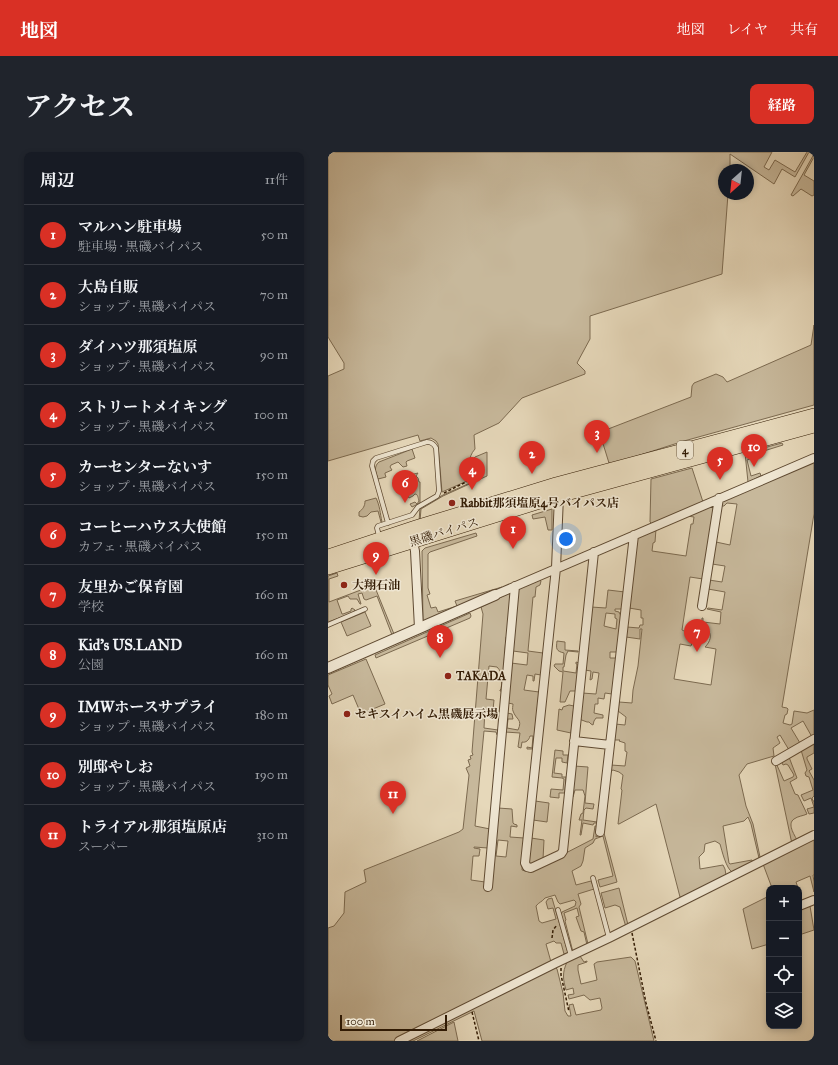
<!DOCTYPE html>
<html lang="ja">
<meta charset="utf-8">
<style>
body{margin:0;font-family:"IM FELL Great Primer","Noto Serif JP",serif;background:#20242c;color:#f1f3f6}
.controls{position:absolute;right:12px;bottom:12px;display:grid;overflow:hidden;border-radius:8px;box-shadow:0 2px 6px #0003}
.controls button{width:36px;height:36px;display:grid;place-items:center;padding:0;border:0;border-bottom:1px solid #363941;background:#171b24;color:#f1f3f6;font:20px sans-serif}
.compass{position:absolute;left:390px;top:12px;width:36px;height:36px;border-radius:50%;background:#171b24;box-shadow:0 2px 6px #0003;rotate:207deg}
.scale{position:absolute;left:12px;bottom:10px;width:107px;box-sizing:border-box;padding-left:4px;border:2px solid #321b04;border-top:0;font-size:11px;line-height:14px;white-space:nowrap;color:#321b04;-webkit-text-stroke:3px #efe6d2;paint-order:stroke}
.you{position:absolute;left:238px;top:387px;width:14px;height:14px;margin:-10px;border:3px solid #fff;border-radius:50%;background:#1a73e8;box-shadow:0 0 0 6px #1a73e833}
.badge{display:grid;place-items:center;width:26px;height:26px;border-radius:50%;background:#d93025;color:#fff;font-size:13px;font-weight:700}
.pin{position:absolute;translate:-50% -33px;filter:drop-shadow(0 1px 2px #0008)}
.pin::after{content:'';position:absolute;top:21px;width:14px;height:12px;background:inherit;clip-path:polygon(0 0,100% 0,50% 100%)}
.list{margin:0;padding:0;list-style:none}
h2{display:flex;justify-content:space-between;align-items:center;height:52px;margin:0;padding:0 16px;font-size:17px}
h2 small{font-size:13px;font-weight:400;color:#9ea1a6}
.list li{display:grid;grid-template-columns:26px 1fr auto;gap:12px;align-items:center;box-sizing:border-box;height:60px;padding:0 16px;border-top:1px solid #363941}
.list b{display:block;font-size:15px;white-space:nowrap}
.list p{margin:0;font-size:13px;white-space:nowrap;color:#9ea1a6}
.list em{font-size:13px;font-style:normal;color:#9ea1a6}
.icon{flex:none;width:22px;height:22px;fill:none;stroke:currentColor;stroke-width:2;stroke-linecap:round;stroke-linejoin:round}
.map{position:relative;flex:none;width:486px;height:889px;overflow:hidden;border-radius:8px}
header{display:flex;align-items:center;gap:24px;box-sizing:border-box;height:56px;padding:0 20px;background:#d93025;color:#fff}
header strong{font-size:19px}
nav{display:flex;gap:22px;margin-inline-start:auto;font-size:14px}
.intro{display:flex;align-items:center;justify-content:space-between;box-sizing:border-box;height:96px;padding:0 24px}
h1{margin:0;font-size:28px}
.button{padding:10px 18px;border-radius:8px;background:#d93025;color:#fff;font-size:14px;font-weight:700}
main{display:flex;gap:24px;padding:0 24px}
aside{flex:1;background:#171b24;border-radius:8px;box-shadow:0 2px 6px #0003}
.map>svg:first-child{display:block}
</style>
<header>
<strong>地図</strong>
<nav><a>地図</a><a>レイヤ</a><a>共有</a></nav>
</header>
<div class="intro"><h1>アクセス</h1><a class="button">経路</a></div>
<main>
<aside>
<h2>周辺<small>11件</small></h2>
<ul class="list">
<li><span class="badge">1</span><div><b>マルハン駐車場</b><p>駐車場 · 黒磯バイパス</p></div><em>50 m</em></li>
<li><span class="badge">2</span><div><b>大島自販</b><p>ショップ · 黒磯バイパス</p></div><em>70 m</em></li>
<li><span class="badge">3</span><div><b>ダイハツ那須塩原</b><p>ショップ · 黒磯バイパス</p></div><em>90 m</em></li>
<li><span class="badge">4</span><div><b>ストリートメイキング</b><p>ショップ · 黒磯バイパス</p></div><em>100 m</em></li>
<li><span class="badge">5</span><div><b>カーセンターないす</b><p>ショップ · 黒磯バイパス</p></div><em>150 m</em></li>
<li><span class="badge">6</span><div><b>コーヒーハウス大使館</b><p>カフェ · 黒磯バイパス</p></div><em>150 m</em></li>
<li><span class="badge">7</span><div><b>友里かご保育園</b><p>学校</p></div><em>160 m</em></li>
<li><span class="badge">8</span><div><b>Kid's US.LAND</b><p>公園</p></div><em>160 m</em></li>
<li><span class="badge">9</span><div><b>IMWホースサプライ</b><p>ショップ · 黒磯バイパス</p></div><em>180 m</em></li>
<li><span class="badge">10</span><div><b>別邸やしお</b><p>ショップ · 黒磯バイパス</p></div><em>190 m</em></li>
<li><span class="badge">11</span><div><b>トライアル那須塩原店</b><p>スーパー</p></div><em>310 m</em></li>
</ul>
</aside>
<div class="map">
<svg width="486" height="889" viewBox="0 0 486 889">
<rect width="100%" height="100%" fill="#e6d8ba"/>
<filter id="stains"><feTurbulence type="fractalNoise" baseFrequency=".005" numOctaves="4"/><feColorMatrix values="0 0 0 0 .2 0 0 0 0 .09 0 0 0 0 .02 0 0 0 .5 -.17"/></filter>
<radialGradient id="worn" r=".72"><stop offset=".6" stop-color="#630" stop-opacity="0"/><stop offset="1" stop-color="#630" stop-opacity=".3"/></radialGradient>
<path fill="#c7b89b" stroke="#7c6a50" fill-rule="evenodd" d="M0,0H444L436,15L441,18L447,8L467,20L479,0H481L467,25L454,17L446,32L402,2V18H396V42H400L394,122L262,164V187L249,211L257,219V222L194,246L171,271L146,283L147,297C139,306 142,314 143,325L139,329L114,340L110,292L108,289L103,286L92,289L90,283L0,309V224L16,217V211L0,185Z
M486,2V5L476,23L486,29V43L484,44L473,37L465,44L463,43Z
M486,173V253L356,289L284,312L281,311L272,282L275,279L363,245L364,234L366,231L388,222L395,225L399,230L483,193Z
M454,291L455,293L423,303L424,306L419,308L423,324L432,321L433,324L420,330L417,301Z
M84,297L87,306L79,309L78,310L79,314L75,315L70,310L63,313L62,315L64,318L57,321V322L58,325L50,327C48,321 45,315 51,310Z
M159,300V324L115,344L93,357L92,369H91L92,356L115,343L142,331L145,325V307L147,305Z
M486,310V362L454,555L459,556L460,557L459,562L457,563L455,571L462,573L464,572L466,559L479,561L486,558V584L484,585L475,569L463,576L472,591L461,598L452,583L449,585L452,591L445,596L446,604L419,612L411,623L418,654L425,672L432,705L431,706L423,672L420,665L416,669L395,674L401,711L402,712L424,708L425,710L404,720C398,716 394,699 392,692L387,689L377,692L376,700L371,705L372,717L395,713L397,717L398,723L355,746L352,745L328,652L291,672H290L294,638L293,637L295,623L291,620L285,618L283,619L281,629L283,613L297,614L299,600L297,599V591L291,589L292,588H286L287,572L297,573L298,565L290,559L291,550L304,551L305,538L310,514L314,477H312V487L298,485L299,475L311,476L312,473H315V466H313V458L301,456L309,388L310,385L328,377L327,390L325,391L324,399L358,404L363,372H365L366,365L359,364L384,353L386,354L375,427L362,425L354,478C359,480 360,481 359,486L364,491L363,494L352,492L346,527L383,533L388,497L377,495C382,490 385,483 379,477C378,475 375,475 374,473C373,471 374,468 374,466H375V470L392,472L393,460L379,457L380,456L394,458L397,440L380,437L381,428L394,430L397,414L384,412L388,390L402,393L409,352L399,351L396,354H393L395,349Z
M364,316L375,350L324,372L322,370L323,327Z
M90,321L88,324L90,326L91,330H92V351L84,355L82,352L87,350L89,352L91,349C90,346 90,342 87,342L85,344L81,346L79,342L85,338L83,332L80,330H79L76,324L82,322V323Z
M48,346C52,354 52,361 54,370H53L50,359L43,360L39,364L35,365L31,364V360C35,357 37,354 37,349Z
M224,357V378H220L217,365L205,367L204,363Z
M148,381L149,384L102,400L100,402V436L102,442L99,443L103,456L108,455L110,460L129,454L127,449L174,435L175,436L95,470L94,399L97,396Z
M9,421L10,424L1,427V450L46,433L66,482L64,483L49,444L38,448L36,447L34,441L30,442L33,452H32L29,447H22L20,444L9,448L14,462H15L23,459V457L24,456L27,458L25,461L0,470V424Z
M210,427L213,429L212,433L208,435L207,445H205L200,499L215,501L213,523L207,522L206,529H205V524L199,523L196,538L211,540L205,597H199V595L204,596L205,584H202C201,588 198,591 194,590L193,596L190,595L192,581L177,580L179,561L184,562L185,567H180L179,576L190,578C195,567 188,568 185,559C184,557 185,554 185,552L180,551L183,511L199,513L200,501L185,499L190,437Z
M280,438L297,440L294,457H287V459L291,460L293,464L289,500H282V506H288L284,542L277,541L276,547L270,546V552H267L266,561L275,563V566H268L266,569L265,573L263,572L261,570H259L251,567L254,541L268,542L271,521L265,520L264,527L262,528L263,519L257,518L263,455L278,456ZM278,461L287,462V466L289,467L288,477L276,474Z
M182,441L184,443L180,483L178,485L174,539H172V538L173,537C174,529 176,522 169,515L161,514L158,547L166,548L165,558L157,557L156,576L170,578V584L169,583L168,580L156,579L147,674L162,677L160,696L146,695V696L152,697L151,704H145L143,728L157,730L163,738L170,656L184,657L185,671L186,672L189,673V675L183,674L182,685L196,686L194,718L201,720L265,687L267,674H269L268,685L276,681L289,730L272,735L270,728L285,724L275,684L267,687L265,691L257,696L255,709L253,714L244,719L248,733L263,729L266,737L250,742L253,752L251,755L260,792L259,793L256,780L253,779L248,765L251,764L249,756L236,761L238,768L237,769L245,800H244L233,762L234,760L247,754L248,750L246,748L232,752L230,750L227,743L217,746C214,750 211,750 208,754L211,769L214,771L228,767L225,756L220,757L218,750L220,747L224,746L240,801L236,802L233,791H228L226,789L218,792L223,810L229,817L235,841L237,859L240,864H243L241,853L245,852L248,863L273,858L274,856L272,846L262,848L256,843L241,847L240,843L246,842L245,836L238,838C235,827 234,821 239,810L252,804L256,810L259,809V810L250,813V818L253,832L269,828L266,812L269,810L303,805L307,809L326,889H154L146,859L85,889H0V776L6,774L16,761L17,740L38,730L36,718L131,680L135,677L141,623L138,616L142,614L140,608L143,607L142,604L145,603L144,600L155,462L153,455ZM170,688L180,689L178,705L168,704Z
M37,460L43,474L19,484L13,470Z
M142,461L143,464L142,466L48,506L47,503Z
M229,489L237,490V498L250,499V500L240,499L238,503L236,515H235V519L248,521L249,512H248V510L251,511L248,539H242L237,550H232L235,520L231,519L226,514L227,512H235L236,501C228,499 228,497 229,489Z
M38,507L57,552L33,562L25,543L4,552L1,544L4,542L0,533V523Z
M241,553L246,554L243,581L229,578L231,557L234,558L235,555Z
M486,591V601L479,605V607L484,617L482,618L481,619L486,628V644L484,646L485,649H486V661L481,662L479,657L486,655L483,646L476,649L473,643L485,638L481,625L478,624L477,621L479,618L473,598Z
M227,598L235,599V603H240L239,611L234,610V606H228L226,621L234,622V625H238L237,641H231V646L222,645L223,637L235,638L236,627L234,626L224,625Z
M461,605L469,626L462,630L467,642L470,643L479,662C475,664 470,664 466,667C459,672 466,682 469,688L464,692L447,612L448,611L456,629L465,625L466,623L460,613L458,612L455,613L453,609Z
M246,614L260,615L257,651L266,652L265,657L258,656L256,658L255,668L269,670V671H266L265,673L255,671L253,683H252L254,668H251L253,662L255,661L257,644L255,638H247L245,645H243Z
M207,649L221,651L219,670L205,668Z
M486,684V723H485L486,730V740L482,724L468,730L470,736H444L435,712Z
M203,686L216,688L215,707L204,712L200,710Z
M291,736L300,773L298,775L292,755L287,753L277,756L273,741Z
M439,745L441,751V792L424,797L415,757Z
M482,754L486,778L471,783V758Z
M126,870L130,889H89Z"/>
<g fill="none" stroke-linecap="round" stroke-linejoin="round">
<defs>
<path id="service" d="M51,384L49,376L50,374L84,363L90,355L109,344L111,339L108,296C106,292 104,290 99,290L48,306L45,309L44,314L60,371
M0,473L37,457
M265,726L281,786
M230,758L243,804"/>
<path id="minor" d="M230,341L231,344L228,416L197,711L199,715L203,716L233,702L235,699L266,400
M85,390L87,399L91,476
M167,443L428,331L486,306
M374,454L391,346
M246,589L282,593
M448,609L486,587
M272,680L306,383
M160,735L187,434
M471,754L486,748
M71,889L228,811L281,786L486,683"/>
<path id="tertiary" d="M0,516L167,443"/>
<path id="trunk" d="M0,404L88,375L228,332L486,263
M0,416L231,344L486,274"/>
</defs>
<use href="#service" stroke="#5f4a32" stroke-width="5.5"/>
<use href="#minor" stroke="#5f4a32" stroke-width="10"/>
<use href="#tertiary" stroke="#5f4a32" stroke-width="12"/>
<use href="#trunk" stroke="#321b04" stroke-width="14"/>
<path stroke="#321b04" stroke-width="1.5" stroke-dasharray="3 2" stroke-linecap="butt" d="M116,341L142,328L144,324L143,306
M304,781L318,851L328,889
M224,786L225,778L229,773
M233,816V823L241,860
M144,860L151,889"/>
<use href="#service" stroke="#efe6d2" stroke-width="4"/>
<use href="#minor" stroke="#efe6d2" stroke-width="8"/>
<use href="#tertiary" stroke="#efe6d2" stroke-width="10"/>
<use href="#trunk" stroke="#e6d8ba" stroke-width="13"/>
</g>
<g fill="#8f2418" stroke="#efe6d2" stroke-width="1.5">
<circle cx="124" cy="351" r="4"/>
<circle cx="16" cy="433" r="4"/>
<circle cx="120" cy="524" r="4"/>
<circle cx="19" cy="562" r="4"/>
</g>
<g text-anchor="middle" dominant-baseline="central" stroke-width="3" stroke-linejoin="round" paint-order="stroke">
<rect fill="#efe6d2" stroke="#6b5842" stroke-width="1" x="349" y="289" width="16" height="18" rx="3"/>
<g font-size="11" font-weight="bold" fill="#321b04">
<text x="357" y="298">4</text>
</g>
<g font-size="12" font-weight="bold" fill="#321b04" stroke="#efe6d2" text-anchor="start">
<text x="132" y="351">Rabbit那須塩原4号バイパス店</text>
<text x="24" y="433">大翔石油</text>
<text x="128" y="524">TAKADA</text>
<text x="27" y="562">セキスイハイム黒磯展示場</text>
</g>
<g font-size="12" fill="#321b04" stroke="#efe6d2">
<text transform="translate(116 380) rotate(-17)">黒磯バイパス</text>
</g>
</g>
<rect width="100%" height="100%" filter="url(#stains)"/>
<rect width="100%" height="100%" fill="url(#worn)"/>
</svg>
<div class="controls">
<button>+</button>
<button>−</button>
<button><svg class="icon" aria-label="locate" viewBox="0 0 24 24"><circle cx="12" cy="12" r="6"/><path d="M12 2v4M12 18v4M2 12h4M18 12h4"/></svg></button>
<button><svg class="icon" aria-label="layers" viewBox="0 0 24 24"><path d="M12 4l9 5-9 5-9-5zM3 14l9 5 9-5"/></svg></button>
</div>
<svg class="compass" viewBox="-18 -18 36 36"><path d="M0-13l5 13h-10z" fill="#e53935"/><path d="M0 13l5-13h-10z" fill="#9ea1a6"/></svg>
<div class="scale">100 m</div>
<div class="you"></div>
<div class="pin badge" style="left:185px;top:397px">1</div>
<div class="pin badge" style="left:204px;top:322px">2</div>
<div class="pin badge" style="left:269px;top:301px">3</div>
<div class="pin badge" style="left:144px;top:338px">4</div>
<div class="pin badge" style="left:392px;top:328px">5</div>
<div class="pin badge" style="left:77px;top:351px">6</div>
<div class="pin badge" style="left:369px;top:500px">7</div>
<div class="pin badge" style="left:112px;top:506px">8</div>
<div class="pin badge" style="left:48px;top:423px">9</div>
<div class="pin badge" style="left:426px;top:315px">10</div>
<div class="pin badge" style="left:65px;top:662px">11</div>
</div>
</main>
